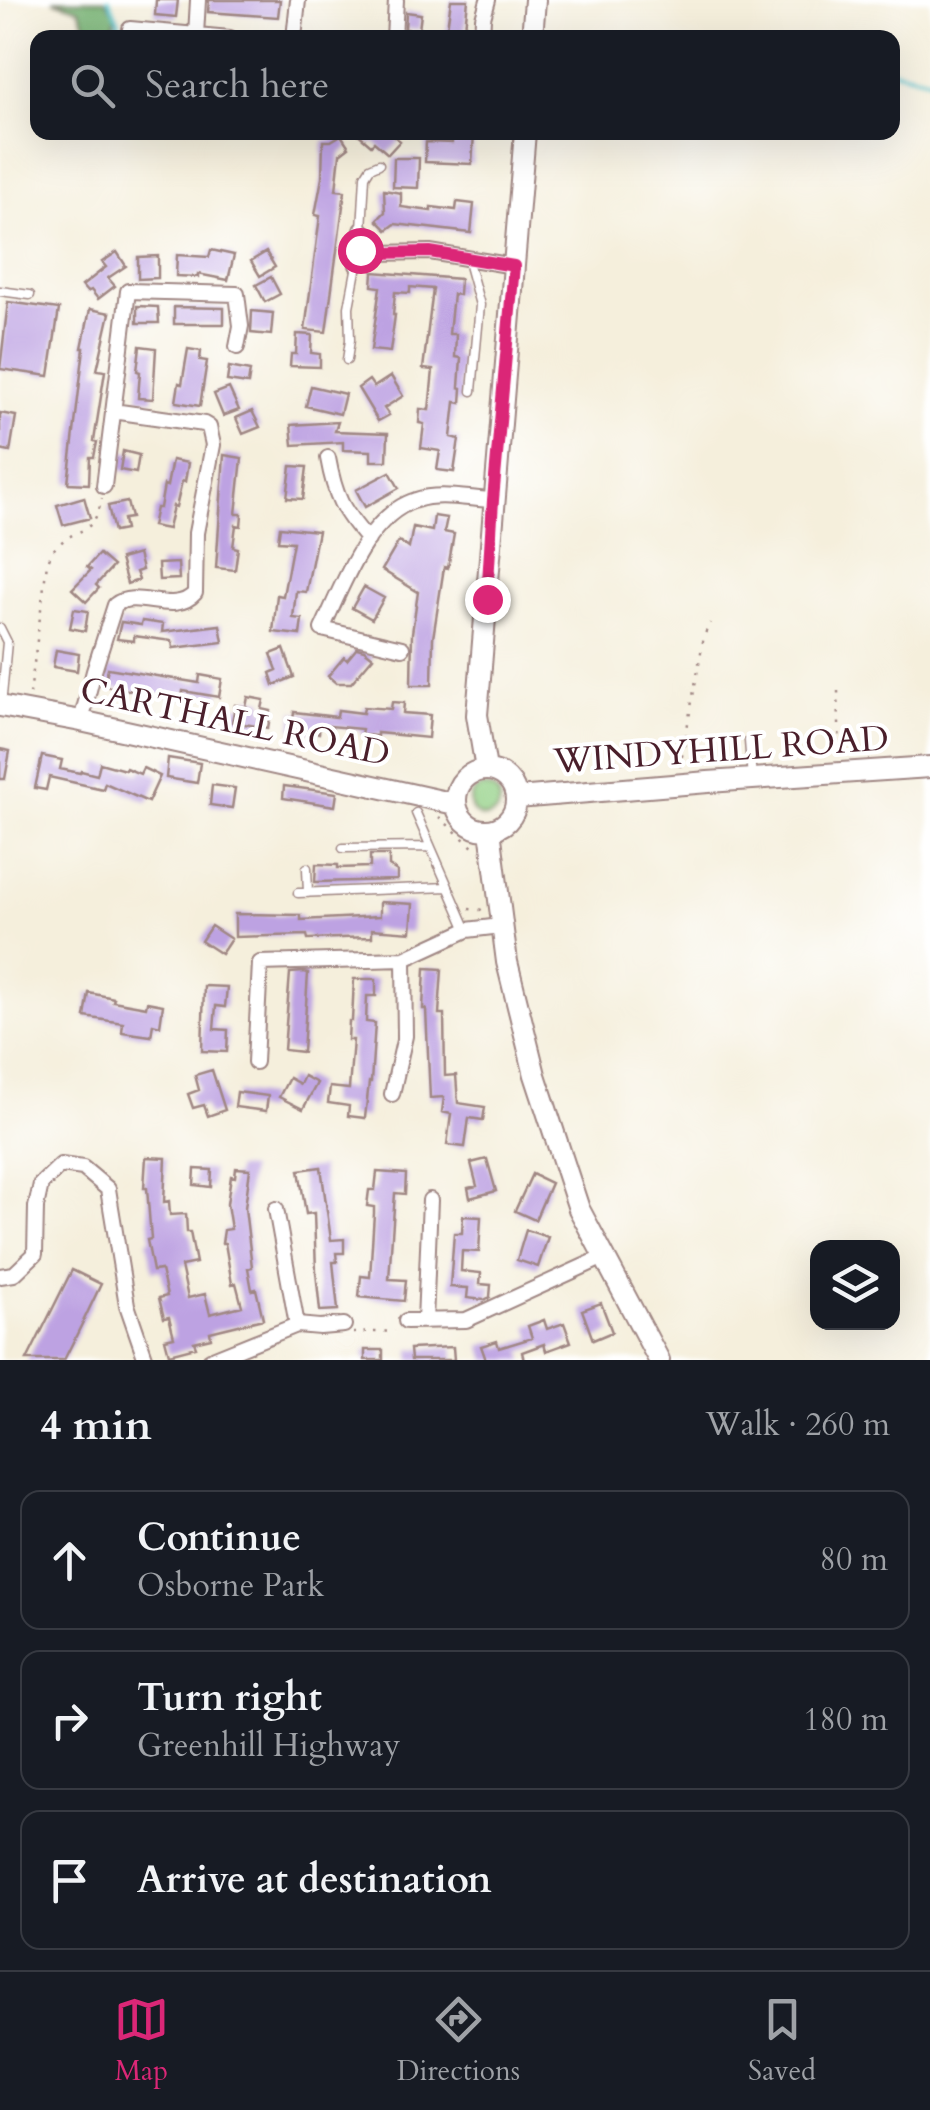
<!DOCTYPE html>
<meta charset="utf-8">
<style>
body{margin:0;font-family:Cardo,serif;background:#20242c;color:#f1f3f6}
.controls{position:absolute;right:30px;bottom:30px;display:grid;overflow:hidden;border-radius:20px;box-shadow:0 10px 40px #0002}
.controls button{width:90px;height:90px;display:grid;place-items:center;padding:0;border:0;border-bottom:2px solid #363941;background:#171b24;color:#f1f3f6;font:50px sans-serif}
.stop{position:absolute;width:30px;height:30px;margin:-22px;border:8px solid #db2777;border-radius:50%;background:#fff}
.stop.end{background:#db2777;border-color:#fff;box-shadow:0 2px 10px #0008}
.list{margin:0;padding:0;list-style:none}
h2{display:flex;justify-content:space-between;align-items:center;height:130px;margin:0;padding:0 40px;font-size:42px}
h2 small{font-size:32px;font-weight:400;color:#9ea1a6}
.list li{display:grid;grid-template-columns:65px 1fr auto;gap:30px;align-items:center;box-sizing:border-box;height:140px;margin:0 20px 20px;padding:0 20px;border:2px solid #363941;border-radius:20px}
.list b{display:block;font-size:38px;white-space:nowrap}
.list p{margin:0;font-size:32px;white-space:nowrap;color:#9ea1a6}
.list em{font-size:32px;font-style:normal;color:#9ea1a6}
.icon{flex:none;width:55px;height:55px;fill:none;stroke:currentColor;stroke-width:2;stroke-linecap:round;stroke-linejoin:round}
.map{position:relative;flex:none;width:930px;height:1360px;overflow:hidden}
.search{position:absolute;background:#171b24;box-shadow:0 10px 40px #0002;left:30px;right:30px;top:30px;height:110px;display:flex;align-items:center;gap:25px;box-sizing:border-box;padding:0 35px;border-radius:20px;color:#9ea1a6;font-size:38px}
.sheet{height:610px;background:#171b24}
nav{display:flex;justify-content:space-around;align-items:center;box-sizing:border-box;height:140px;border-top:2px solid #363941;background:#171b24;font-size:28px;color:#9ea1a6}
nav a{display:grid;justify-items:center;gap:5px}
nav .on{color:#db2777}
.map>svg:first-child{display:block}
</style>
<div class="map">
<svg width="930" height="1360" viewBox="0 0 930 1360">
<rect width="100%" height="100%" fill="#fff"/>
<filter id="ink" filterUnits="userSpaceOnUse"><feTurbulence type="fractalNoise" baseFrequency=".01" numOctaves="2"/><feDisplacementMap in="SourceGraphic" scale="20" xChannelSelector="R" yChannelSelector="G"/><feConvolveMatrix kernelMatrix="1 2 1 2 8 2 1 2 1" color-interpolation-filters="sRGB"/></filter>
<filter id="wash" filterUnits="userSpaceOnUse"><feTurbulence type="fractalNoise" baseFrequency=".0048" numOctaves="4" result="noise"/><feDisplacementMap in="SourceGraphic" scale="40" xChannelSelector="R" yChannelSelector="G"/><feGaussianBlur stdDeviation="2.25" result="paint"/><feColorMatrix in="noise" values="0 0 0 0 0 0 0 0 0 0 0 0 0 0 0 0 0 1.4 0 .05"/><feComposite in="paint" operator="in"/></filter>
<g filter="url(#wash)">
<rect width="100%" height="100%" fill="#f5efdc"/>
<path fill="#93d085" stroke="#6e7858" stroke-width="2.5" d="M470 802a15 15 0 1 1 30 0a15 15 0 1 1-30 0Z"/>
<path fill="#76b272" stroke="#60684e" stroke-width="2.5" d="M53,0H105L116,15L112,37H90L79,9Z"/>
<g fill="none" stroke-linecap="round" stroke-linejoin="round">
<path stroke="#58c5ce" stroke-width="4" d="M109,0L119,22L114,38
M892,70L930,79"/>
</g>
<g id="blocks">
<path fill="#bda2e2" d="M156,0H178L176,17L155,15Z
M209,0H280L278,17L208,12Z
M451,0H468L464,37L446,35Z
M406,12L421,14L419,30L405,29Z
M356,132H389L400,141L388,154L374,142L371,145Z
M452,132L474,133L472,164L425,162L426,142L452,143Z
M341,135L349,147L340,154L336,190L345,191L326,332L305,330L320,216L315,215L322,178L323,141H331Z
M394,158H419L418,188L393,187Z
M384,190L401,193V207L431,211V207L456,210L457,202L474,204L471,233L395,224L387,230L377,220L385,212Z
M211,250L234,255L228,280L198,274V277L176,276L177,255L209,257Z
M117,252L126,266L108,278L115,286L98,299L91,290L87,292L82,286L106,267L102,262Z
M266,252L275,267L260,276L251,261Z
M158,256V278L138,279V257Z
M373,272L460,279L459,295L453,294L449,334H456L455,357L461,358L459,387L462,388L461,403L455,402L451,437L459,439L454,472L437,470L440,451L421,448L424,424L419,423L420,409L429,410L433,370L423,369L433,289L410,287V293L395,292L393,315H395L390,352L371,350L380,287L372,286Z
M271,277L280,294L265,302L256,285Z
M8,302L59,309L49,376L0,369Z
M137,306L158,307L159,323H137Z
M174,307L224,308V324H174Z
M90,309L110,313L97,370L105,371L94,441L97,442L94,457H90L89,484L68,483L84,348H82Z
M252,311L273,313L271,335L251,333Z
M297,334L312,335L311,353L320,354V367L290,366L291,354H296Z
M140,346L156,348L153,399L138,398L140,372L137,371Z
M188,349L201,351L200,360L207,361L200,406L176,402L179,383L182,384Z
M229,367L250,371L248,384L227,381Z
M391,376L403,396L384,408L389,415L378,421L358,388L369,380L374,387Z
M311,386L345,394L340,414L306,406Z
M229,388L239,410L223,416L214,394Z
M252,411L260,427L243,434L236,418Z
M0,413L16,416L10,452L0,450Z
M338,422L335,431L388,433L387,461H371V451L343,450V442L293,445L291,425Z
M123,451L139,455L136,473L120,470Z
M224,455L242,458L236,514H242L241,526L236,525L233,547L238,548L235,570L216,568Z
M172,460L188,463L185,482L182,481L176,507L173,506L168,529L152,526L156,508H160L164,485L167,486Z
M291,466L307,467L303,499L287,498Z
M390,472L399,488L365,507L356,490Z
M84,497L90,518L63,525L57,505Z
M127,502L131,518L123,519L125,530L114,532L108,506Z
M434,516L447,518L444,532L454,534L448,568L444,567L433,638L432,685H411L412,633L418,592L382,570L399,541L409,548L413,527L432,531Z
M280,527L318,531L306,592L296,591L293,618L302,619L300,635L273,632L277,595L283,596L293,542L278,541Z
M99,554L113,566L96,585L99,588L86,602L72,589L91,570L87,567Z
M138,554L142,570L136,572L139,580L127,584L120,559Z
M178,563L179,579L159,580L158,564Z
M364,587L384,598L372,619L352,608Z
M74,609L88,611L85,631L70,628Z
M142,621L163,624L162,632L220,625L223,642L173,648L172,641L134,636V641L117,639L121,622L141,625Z
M357,648L364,650L373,657L351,683H336L328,676L344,657L347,660Z
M284,649L294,677L274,685L270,673L277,670L271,654Z
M56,650L79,654L77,671L53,667Z
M108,668L199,683L200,675L222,679L219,697L183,691L182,699L104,686Z
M248,697L264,700L262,709L271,711L268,728L232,722L235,705L246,707Z
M392,702L404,703L403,713L430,715L428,738L377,733V736L361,735L362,729L320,725L319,733L292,729L294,712L337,717L338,710L363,713L364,707L391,709Z
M0,749L10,751L5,779H0Z
M42,756L62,760L60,769L80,773L81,771L97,775L100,763L125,770L126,768L140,774L143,768L160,776L148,802L105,783L103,789L49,777L46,790L35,788Z
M168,758L200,763L197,783L166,778Z
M212,785L235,788L232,808L210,805Z
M284,786L337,793L335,806L283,798Z
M370,855H389V866L397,871V880L315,882L316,864L338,865V868L370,867Z
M380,902L413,904L411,932L372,929V937L308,939L307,935L235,937V914L301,915V920L380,916Z
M211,926L231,939L221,954L201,941Z
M425,968L442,969L439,1014H444L445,1076L456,1075L458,1103L485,1107L483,1120L469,1118L465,1147L447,1145L451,1114L442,1112L444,1097L430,1098L426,1009H423Z
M304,972L308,973L303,1052L284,1050L290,973Z
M354,979H376V996H367L366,1022L375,1023L371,1082H369L365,1118L348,1116L349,1106L328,1103L330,1087L349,1089L353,1040H348L349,1021H352Z
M204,986L227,987L225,1007L216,1006L214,1029L228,1030L227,1052L202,1051Z
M89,993L114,998L113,1001L146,1007L147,1002L163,1005L160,1026L153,1024L151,1036L122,1032L123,1023L85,1017Z
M212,1070L225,1110L208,1116L204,1105L193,1108L188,1094L199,1090L195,1075Z
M304,1076L317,1083L303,1109L279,1097L289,1078L300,1084Z
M237,1092L268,1096L266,1111L235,1107Z
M146,1157L166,1158L164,1202L169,1201L170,1215L186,1214L187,1232H190L196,1263L181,1266L188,1298L205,1294L210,1314L242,1306L236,1283L232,1284L225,1243H222L224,1230L231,1229L227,1204L231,1176L235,1177L236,1168L250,1169L245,1208L252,1267L248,1268L252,1290L256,1289L263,1319L210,1332L211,1338L194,1342L196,1347L169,1354L165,1339L174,1337L169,1317L164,1318L159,1298L167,1296L161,1270L153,1271L147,1240L151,1239L147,1188H144Z
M487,1159L496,1191L470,1198L468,1188L477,1186L471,1163Z
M321,1167L331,1240L344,1239V1253H336L337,1262H333L338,1310L320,1311L316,1272L314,1213L306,1214L299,1170Z
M195,1169L212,1170L211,1187L194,1185Z
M377,1172L406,1174L405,1194L395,1193L389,1279L406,1280L404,1301L359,1297L361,1276L370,1277L374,1213V1207L367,1206L369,1190H375Z
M532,1174L551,1183L535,1220L515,1211Z
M463,1216L481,1217L479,1252L462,1251L461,1271L481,1273L480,1284L491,1285L490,1297L484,1300L467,1298L468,1288L450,1287L454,1233H462Z
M526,1230L548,1237L538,1267L517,1260Z
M72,1270L101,1284L81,1326L64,1360H27Z
M601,1303L612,1332L593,1340L582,1310Z
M544,1320L547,1329L564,1323L571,1342L546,1351L544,1344L522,1352L524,1360H486L481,1346L497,1341L499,1348L532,1338L528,1326Z
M453,1347L454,1360H411L410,1349Z
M365,1350H383V1360H365Z"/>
</g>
</g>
<g filter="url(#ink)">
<use href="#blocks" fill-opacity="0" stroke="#a08784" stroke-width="2.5"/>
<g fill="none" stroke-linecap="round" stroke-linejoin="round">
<defs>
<path id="lane" d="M362,230L365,176L370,168L379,164
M467,258L480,305L472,391
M0,291L30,295
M347,360L350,340L349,307L357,265
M0,628L7,642L1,706
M749,741L752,779
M416,813L467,930
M343,848L430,847
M307,868L308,893
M298,893L448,887"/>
<path id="street" d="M130,29L230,38
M196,35L198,0
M294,38L298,0
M394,38L396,0
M482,38L483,18L488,0
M360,249L375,253L430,252L514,266
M357,265L362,230
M328,458C335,497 342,510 368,540
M104,486L128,291L237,294L241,326L237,347
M402,648L322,629C342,587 367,515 416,500C438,492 469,499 493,500
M81,721L94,671L115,605C136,588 174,617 195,593L196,533L213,445L209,427L204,424L113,411
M255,1062L260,963L404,959L467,930L501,926
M392,1094L405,1036L404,959
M0,1276L14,1274L35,1254L36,1207L41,1184L61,1165L83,1168L108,1189L127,1305L146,1360
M406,1321L466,1320L604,1257
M425,1321L430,1200
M297,1325L320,1327L344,1325
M210,1360L297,1325L276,1209"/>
<path id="secondary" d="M532,38L535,0
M0,706L81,721L455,804
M486,769L477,715L525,132
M456 800a30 30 0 1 1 60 0a30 30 0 1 1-60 0Z
M517,798L708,782L930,767
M490,830L507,962L535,1075L579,1209L659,1360"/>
</defs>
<use href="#lane" stroke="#a08784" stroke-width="11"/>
<use href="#street" stroke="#a08784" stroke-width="18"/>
<use href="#secondary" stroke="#a08784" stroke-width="24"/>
<path stroke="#a08784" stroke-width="2.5" stroke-dasharray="2.5 8" stroke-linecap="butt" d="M838,691L840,755
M30,694L47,563C50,557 52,551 56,547C79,524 93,539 102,498
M680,767L704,636L710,623
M439,817L474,848
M469,909L480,910L485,907
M353,1333L395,1331"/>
<use href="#lane" stroke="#fff" stroke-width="8"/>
<use href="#street" stroke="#fff" stroke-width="14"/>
<use href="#secondary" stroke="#fff" stroke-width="20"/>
</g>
</g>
<g fill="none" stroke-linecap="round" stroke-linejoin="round" filter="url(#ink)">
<path stroke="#db2777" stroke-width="12" d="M360,250L375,253L430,252L514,266L493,500L487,599"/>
</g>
<g text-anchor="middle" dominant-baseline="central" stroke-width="8" stroke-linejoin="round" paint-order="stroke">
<g font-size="35" fill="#4a1f2b" stroke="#fff">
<text transform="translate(235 722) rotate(12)">CARTHALL ROAD</text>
<text transform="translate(721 750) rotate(-4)">WINDYHILL ROAD</text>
</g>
</g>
</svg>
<div class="controls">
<button><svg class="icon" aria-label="layers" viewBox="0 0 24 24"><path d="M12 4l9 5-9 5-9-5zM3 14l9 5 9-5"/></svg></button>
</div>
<div class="stop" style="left:360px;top:250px"></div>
<div class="stop end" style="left:487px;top:599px"></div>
<div class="search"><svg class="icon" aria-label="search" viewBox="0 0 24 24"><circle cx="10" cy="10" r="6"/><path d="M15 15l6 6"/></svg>Search here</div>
</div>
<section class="sheet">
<h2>4 min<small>Walk · 260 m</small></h2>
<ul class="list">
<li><svg class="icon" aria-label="ahead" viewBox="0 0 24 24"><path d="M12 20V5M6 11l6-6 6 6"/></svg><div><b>Continue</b><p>Osborne Park</p></div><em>80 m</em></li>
<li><svg class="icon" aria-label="right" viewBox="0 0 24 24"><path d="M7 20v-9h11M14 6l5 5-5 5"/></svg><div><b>Turn right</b><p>Greenhill Highway</p></div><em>180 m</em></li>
<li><svg class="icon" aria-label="arrive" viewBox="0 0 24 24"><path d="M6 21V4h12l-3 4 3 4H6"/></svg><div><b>Arrive at destination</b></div></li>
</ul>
</section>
<nav>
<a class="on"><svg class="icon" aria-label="map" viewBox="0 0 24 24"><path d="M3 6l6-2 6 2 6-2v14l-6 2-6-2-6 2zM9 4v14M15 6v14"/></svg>Map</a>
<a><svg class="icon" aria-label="directions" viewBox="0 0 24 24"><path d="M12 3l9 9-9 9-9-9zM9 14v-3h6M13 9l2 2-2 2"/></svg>Directions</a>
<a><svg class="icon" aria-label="saved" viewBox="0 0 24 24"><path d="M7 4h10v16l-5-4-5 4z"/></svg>Saved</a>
</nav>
